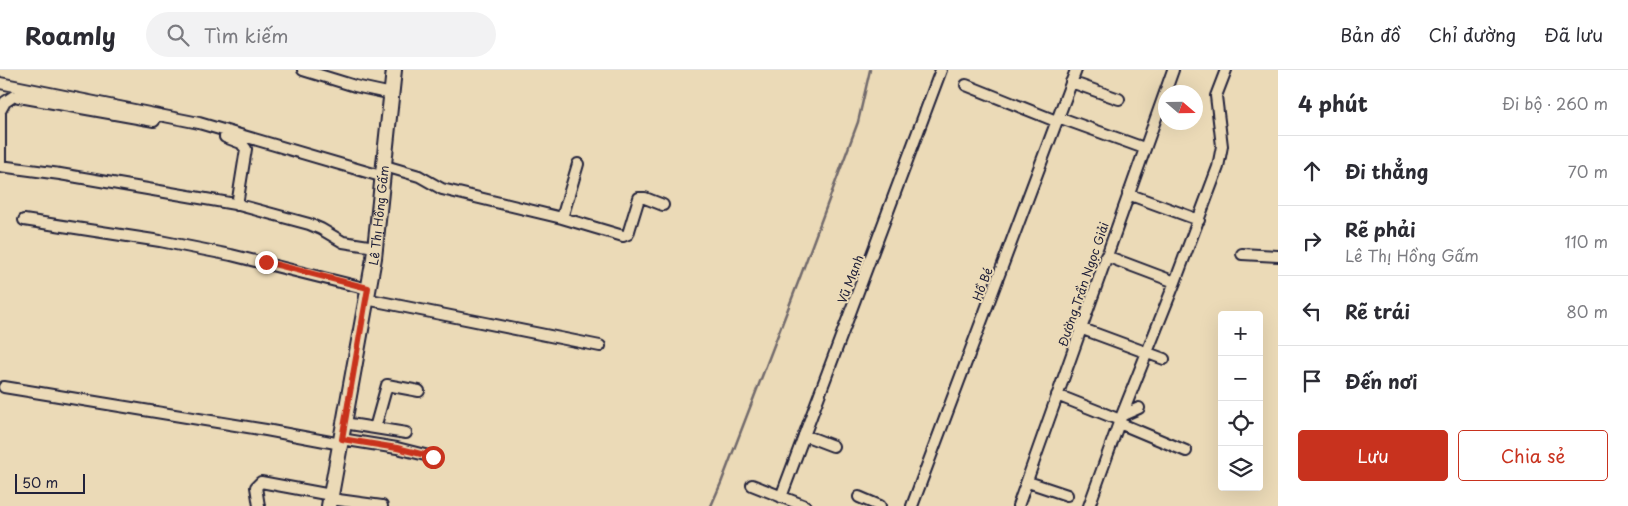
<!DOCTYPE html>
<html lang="vi">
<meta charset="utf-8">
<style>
body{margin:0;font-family:"Playpen Sans",sans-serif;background:#f2f2f3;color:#2b2b33}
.controls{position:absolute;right:15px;bottom:15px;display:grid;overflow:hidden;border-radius:5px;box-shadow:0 5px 20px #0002}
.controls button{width:45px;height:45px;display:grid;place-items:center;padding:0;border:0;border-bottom:1px solid #e1e1e2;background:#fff;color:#2b2b33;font:25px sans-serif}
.compass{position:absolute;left:1158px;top:15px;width:45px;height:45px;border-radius:50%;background:#fff;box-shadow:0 5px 20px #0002;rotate:110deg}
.scale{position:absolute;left:15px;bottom:12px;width:70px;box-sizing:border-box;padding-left:5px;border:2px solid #22223b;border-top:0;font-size:14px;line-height:18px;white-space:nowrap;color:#22223b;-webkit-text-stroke:4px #ebdab7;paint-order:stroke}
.stop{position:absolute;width:15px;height:15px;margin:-11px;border:4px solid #c8321e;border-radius:50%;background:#fff}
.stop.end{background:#c8321e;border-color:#fff;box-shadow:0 1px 5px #0008}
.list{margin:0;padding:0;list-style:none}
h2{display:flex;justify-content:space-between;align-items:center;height:65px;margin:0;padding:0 20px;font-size:21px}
h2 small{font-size:16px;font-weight:400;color:#7c7c81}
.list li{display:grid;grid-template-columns:32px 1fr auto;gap:15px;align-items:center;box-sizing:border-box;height:70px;padding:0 20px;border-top:1px solid #e1e1e2}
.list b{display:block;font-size:19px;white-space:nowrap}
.list p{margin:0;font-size:16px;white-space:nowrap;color:#7c7c81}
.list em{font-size:16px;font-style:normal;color:#7c7c81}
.actions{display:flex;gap:10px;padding:15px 20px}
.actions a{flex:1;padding:11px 0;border:1px solid #c8321e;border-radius:5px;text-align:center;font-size:18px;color:#c8321e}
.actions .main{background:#c8321e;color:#fff}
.icon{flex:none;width:28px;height:28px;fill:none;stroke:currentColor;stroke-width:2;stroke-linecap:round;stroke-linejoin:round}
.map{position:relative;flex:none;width:1278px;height:436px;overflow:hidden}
header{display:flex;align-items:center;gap:30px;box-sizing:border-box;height:70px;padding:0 25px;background:#fff;border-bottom:1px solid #e1e1e2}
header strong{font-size:24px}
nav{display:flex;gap:28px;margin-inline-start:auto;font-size:18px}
.search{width:350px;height:45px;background:#f2f2f3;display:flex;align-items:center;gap:12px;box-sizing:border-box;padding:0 18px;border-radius:28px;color:#7c7c81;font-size:19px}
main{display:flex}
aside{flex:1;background:#fff}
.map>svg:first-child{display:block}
</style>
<header>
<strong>Roamly</strong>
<div class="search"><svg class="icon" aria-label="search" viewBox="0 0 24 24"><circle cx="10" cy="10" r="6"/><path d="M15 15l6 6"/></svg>Tìm kiếm</div>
<nav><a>Bản đồ</a><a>Chỉ đường</a><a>Đã lưu</a></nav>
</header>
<main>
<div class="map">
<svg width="1278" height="436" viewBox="0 0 1278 436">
<rect width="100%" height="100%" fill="#ebdab7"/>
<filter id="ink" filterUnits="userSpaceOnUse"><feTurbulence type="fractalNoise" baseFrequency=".02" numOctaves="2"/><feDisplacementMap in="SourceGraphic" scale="10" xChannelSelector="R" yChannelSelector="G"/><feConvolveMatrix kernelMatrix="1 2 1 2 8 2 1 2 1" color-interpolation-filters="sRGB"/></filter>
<g filter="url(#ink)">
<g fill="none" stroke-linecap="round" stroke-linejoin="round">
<path stroke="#726b6c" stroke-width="2.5" d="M711,436L721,413L799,210L858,52L870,0"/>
<defs>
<path id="minor" d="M303,0L355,16L392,24
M1071,12L1119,29
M0,13L199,53L384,107
M966,15L1056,51
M1058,47L1144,78
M225,67L241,73L246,79L237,135
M0,96L60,104L235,134L309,154L321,159L343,172L375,177
M0,96V41L5,32L14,26L154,51
M385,96L419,106L442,119L562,148L623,166L628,164L639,128H645L663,135
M1128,124L1199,150
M562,148L578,94
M24,150L160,171L231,185L368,219
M1242,184L1278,186
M1106,186L1175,212
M366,229L600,276
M1080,258L1164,289
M4,317L266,360L341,374
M1057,325L1120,350
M1123,345L1139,338
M344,353L406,363
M1119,353L1186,381
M375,358L387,315L419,321
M804,365L833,376
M341,369L397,378L433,387
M1028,412L1067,425
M752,415L805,436
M781,427L941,0
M859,427L880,436
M331,429L382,436
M259,436L256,417L261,412L331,425
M912,436L1076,0
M1018,436L1173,0
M1089,436L1120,350L1175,212L1218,97L1222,76L1216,26L1226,0"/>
<g id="major">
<path id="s1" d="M329,436L374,188L394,0"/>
</g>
</defs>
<use href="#minor" stroke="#22223b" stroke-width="14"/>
<use href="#major" stroke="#22223b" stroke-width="18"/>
<use href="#minor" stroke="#ebdab7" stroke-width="10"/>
<use href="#major" stroke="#ebdab7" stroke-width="14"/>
</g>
</g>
<g fill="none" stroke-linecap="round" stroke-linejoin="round" filter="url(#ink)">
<path stroke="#c8321e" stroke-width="6" d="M266,192L368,218L342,369L397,378L433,387"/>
</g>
<g text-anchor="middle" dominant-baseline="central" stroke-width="4" stroke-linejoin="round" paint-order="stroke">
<g font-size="12" fill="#22223b" stroke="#ebdab7">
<text stroke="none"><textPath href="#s1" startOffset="295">Lê Thị Hồng Gấm</textPath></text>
<text transform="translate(850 209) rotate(-69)">Vũ Mạnh</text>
<text transform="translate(982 214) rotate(-69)">Hồ Bé</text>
<text transform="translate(1083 214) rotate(-71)">Đường Trần Ngọc Giải</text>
</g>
</g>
</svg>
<div class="controls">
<button>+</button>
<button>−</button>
<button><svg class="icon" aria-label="locate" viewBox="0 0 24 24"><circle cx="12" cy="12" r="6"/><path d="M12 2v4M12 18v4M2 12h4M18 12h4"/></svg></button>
<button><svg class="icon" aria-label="layers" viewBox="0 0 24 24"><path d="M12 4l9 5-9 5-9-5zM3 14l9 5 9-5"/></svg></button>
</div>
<svg class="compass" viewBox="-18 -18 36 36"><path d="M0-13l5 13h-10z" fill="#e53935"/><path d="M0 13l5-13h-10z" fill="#7c7c81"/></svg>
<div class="scale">50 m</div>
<div class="stop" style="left:433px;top:387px"></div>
<div class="stop end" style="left:266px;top:192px"></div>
</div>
<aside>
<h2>4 phút<small>Đi bộ · 260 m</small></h2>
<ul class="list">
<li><svg class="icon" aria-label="ahead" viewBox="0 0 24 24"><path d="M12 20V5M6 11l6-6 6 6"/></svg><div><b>Đi thẳng</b></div><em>70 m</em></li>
<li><svg class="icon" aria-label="right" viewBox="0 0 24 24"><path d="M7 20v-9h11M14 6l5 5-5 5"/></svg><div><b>Rẽ phải</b><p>Lê Thị Hồng Gấm</p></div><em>110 m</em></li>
<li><svg class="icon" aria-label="left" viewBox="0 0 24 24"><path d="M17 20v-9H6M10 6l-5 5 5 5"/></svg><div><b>Rẽ trái</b></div><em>80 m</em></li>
<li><svg class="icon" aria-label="arrive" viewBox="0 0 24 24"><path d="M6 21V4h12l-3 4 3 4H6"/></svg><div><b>Đến nơi</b></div></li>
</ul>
<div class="actions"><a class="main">Lưu</a><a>Chia sẻ</a></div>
</aside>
</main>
